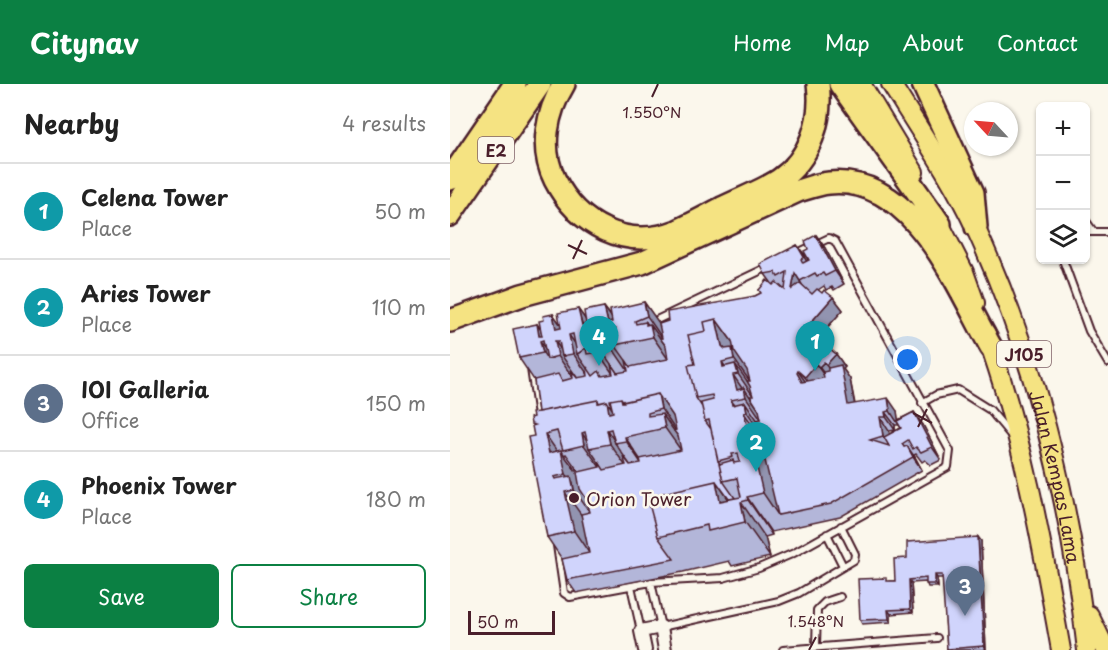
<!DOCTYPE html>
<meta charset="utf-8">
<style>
body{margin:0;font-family:"Playpen Sans",sans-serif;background:#f6f6f6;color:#222}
.controls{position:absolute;right:18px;top:18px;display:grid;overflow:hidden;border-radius:9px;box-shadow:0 2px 4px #0004}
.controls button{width:54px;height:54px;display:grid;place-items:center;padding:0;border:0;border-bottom:2px solid #e0e0e0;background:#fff;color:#222;font:30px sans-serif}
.compass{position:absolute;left:514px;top:18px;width:54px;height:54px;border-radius:50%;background:#fff;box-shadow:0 2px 4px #0004;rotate:296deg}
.scale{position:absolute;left:18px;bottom:15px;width:87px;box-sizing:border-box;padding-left:6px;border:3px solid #4a1f2b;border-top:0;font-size:16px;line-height:21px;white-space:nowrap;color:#4a1f2b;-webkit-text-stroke:4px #fbf7ec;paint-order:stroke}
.you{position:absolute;left:458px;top:276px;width:21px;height:21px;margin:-15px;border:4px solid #fff;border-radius:50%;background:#1a73e8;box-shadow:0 0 0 9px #1a73e833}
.badge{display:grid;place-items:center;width:39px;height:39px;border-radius:50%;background:#0b8043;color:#fff;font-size:20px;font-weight:700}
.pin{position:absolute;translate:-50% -50px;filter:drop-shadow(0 2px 3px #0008)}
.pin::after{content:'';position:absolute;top:32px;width:21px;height:18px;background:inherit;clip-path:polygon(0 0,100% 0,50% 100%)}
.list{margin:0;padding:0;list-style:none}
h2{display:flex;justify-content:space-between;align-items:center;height:78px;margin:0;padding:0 24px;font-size:26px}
h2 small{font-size:20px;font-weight:400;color:#767676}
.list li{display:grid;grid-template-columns:39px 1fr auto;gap:18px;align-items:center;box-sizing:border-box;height:96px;padding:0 24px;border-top:2px solid #e0e0e0}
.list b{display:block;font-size:22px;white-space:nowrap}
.list p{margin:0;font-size:20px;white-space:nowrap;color:#767676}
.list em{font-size:20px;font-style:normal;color:#767676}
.actions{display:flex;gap:12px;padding:18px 24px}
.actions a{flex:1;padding:14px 0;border:2px solid #0b8043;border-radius:9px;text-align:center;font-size:21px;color:#0b8043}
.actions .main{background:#0b8043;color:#fff}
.icon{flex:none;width:33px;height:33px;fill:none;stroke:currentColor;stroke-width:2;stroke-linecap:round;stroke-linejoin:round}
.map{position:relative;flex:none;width:658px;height:566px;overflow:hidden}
header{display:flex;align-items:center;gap:36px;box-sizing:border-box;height:84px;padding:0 30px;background:#0b8043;color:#fff}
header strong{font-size:28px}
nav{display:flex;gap:33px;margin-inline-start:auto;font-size:21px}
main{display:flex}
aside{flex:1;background:#fff}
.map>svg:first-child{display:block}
</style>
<header>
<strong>Citynav</strong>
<nav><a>Home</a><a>Map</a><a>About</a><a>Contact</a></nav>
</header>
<main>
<aside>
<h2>Nearby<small>4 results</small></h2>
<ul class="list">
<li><span class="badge" style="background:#0f9aa8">1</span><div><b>Celena Tower</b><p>Place</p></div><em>50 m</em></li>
<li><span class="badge" style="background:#0f9aa8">2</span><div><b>Aries Tower</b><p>Place</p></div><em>110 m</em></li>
<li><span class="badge" style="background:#5c6f8a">3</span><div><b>IOI Galleria</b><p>Office</p></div><em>150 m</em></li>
<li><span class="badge" style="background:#0f9aa8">4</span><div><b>Phoenix Tower</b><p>Place</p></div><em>180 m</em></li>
</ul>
<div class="actions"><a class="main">Save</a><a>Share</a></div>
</aside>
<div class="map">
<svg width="658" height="566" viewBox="0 0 658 566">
<rect width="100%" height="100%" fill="#fbf7ec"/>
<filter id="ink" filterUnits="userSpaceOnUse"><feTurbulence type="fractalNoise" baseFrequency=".0167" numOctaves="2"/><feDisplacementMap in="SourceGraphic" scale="12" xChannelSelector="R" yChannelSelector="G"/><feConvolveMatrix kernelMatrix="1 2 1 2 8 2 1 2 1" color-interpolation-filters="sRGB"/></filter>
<g filter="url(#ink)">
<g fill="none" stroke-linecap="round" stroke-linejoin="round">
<defs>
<path id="service" d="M636,137L643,147
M636,148H658
M379,154L385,157L500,367L498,383L344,469L309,484L273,494L201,498L120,513L114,509L80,278L91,264L194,242Z
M613,176L639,247L658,279
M472,319L486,311L508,306L540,326L560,350
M377,450L393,482
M201,498L211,543L329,517L349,509L404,476L405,470L391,442
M181,502L191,547
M366,562L367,526L375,518L390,513
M333,566L487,554"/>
<path id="minor" d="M195,566L191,547L211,543L215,566"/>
<g id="primary">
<path d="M411,0L464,88"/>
<path id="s1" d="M441,0C469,45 504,97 526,145C587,278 621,422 637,566"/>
<path d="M484,129L514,188L525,219"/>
<path d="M536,250C573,352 592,460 611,566"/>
<path d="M639,531L656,566"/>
</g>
<path id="motorway" d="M114,0C97,28 89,65 105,96C128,141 176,167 227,147C242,140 257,132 272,124C290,115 312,107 329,96C360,75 373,36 368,0
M390,0L490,140
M473,0L523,109L526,143
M0,95L65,0
M0,131L90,0
M0,237L72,211L192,179L348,107C358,104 368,100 379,99C464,90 507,203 541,263"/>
</defs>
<use href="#service" stroke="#4a1f2b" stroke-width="10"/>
<use href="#minor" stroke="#4a1f2b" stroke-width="16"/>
<use href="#primary" stroke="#4a1f2b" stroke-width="22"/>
<use href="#motorway" stroke="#4a1f2b" stroke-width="26"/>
<use href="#service" stroke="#fbf7ec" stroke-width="6"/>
<use href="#minor" stroke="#fbf7ec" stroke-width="12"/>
<use href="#primary" stroke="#f5e382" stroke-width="18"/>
<use href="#motorway" stroke="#f5e382" stroke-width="21"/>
</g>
<path fill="#b3b6d9" stroke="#4a1f2b" stroke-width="1.5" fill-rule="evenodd" d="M366,151L375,164L394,200L384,206L382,203L376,206L374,202L368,206L372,209L383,213L393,226L368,254L386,270L395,283L393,285L400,295L405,320L447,327L448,336L464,328L473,341L491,376L481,381L475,376L472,378L466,370L464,371L472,386L390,433L321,448L322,451L315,453L320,473L282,482L279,477L233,488L126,509L117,496L112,475L97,453L84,352L83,342L81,340L83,333L88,328L84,296L69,274L87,240L91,246L94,236L103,230L110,240L128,225L135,235L154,223L162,233L194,218L209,240L305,212L311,209L309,206L323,201L315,190L347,161L358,176H359L358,165ZM445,341H449L451,344L440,350L439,347L445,346Z
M528,453L531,457L536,566H497V565L493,494H487L488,503H478L476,498L461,499L463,528L441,530V538L412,540L410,536L439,497H445L457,474Z"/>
<path fill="#9294b0" stroke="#4a1f2b" stroke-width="1.5" d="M366,151L375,164L394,200L385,187Z
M347,161L357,174L363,187L354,173Z
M345,189L350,197L354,204L342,205Z
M383,213L393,226L365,257L356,244Z
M194,218L219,253L221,267L197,232Z
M154,223L179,258L158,239Z
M128,225L147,252L145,253L154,266L152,267L170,293L172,303L148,268L132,241Z
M103,230L120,254L119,251L131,268L127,270L146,297L148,305L106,245Z
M266,235L291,270L309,310L284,275L272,262Z
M196,238L202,246L200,240L225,275L227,288L203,253L196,241Z
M87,240L107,270L105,257L115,272H112L131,299L132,307L108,272L89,252Z
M159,246L169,260L165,261L185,289L187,300L163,265Z
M90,257L102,274L97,275L93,269Z
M386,270L395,283L393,285L400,295L407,334L398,321L385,294L376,281Z
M272,278L284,295L283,291L294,307V304L318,339L320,348L296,313L287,306L273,283Z
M374,278L383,291L379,296L369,283Z
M285,280L310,315L312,325L288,290Z
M366,280L375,293L364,306L355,293Z
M348,287L357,300L352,298L347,289Z
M208,310L232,345L235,360L211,325Z
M438,314L447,327L449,341L440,327Z
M281,316L296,338L294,329L319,364L328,431L313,409Z
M157,317L175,338L159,329Z
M295,318L319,353L322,363L297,328Z
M435,328L445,341V346L436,333Z
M464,328L473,341L491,376L482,363Z
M212,330L237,365L240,379L215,344Z
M430,333L439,347L442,365L433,352Z
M157,346L166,359H165L183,385L185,395L160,360Z
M132,349L142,364H139L158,392L159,396L134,361Z
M95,350L113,376L111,366L136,401L149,441L124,406L123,398L116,390L100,374Z
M175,353L199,388L200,392L176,357Z
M457,362L466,375L472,386L463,373Z
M104,393L140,443L148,482L124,447Z
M266,397L290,432L270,417Z
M297,413L321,448L322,451L298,416Z
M291,418L315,453L320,473L295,438Z
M528,453L531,457L536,566L534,562Z
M485,491L487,494L488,503L485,500Z
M459,496L461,499L463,528L460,525Z
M438,526L441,530V538L439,535Z"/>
<path fill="#d0d4fc" stroke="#4a1f2b" stroke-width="1.5" d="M366,151L385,187L375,192L373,189L367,192L365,189L350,197L345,189L342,205L350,199L362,210L367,205L372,209L374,206L383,213L356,244L386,270L376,281L374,278L369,283L366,280L355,293L348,287L347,289L352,298L374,294L373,288L378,287V284L391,281L398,321L438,314L440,327L435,328L436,333H430L433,352L420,356L439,362L434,353L451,344L447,337L464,328L482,363L471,368L466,363L463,365L458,356L452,360L454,363L457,362L463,373L381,420L328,431L309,351L313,350L310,340L307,336L311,335L309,326L300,312H303L300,302L297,297H300L297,286L284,267L282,257L266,235L254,238L256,247L238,251L245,280L238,281L246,314L252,323L255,337L261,345L268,377L270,380H269L273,397L285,414L279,415L266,397L205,411L206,414L198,416L208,453L224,475L117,496L112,475L139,469L131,430L140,428L136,414L130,405L127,388L114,371L116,370L129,388L150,383L149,378L154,386L176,381L173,372L180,381L191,379L190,375L231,366L228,352L224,347L226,346L223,332L208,310L174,318L171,314L160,316L162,325L157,317L149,319L148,316L88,328L84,296L108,290L112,297L123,294L121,286L127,294L138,292L137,283L143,292L149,287L152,292L163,290L161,280L167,289L178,287L176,276L180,283L218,275L216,262L210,254H212L209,240L218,237L217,228L305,212L311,209L309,206L317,196L323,201L326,198L335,206L337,188L328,193L325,188L315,190L310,180L347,161L354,173L351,175L353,179L359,176L354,167L358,165L355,157Z
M194,218L197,232L185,237L186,240L196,238V241L200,240L203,253L165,261L162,248L165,245L159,246L163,265L152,267L149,252L145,253L148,268L137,270L136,264L127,270L123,250L119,251L123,270L112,272L109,257H105L108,272L97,275L93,256L90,257L93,269L69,274L63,245L87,240L89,252H92L89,237L94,236L93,232L103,230L106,245L111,244L108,229L128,225L132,241L136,240L134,227L154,223L158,239L162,238L160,226Z
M266,235L272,262L275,265L282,264L284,275L272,278L273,283L285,280L288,290L283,291L287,306L294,304L296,313L281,316L282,321L295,318L297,328L294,329L313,409L297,413L298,416L291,418L295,438L258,447L257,441L208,453L198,416L206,414L205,411L266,397L270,417L291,413L287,394L273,397L269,380L283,376L284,379L290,378L288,369L282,370L283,373L268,377L259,336L255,337L251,319L263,316L262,311L246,314L238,281L245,280L238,251L256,247L254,238Z
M208,310L211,325L198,329V332L212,330L215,344L175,353L176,357L165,359L161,345L157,346L160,360L139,364L135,348L132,349L134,361L113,366L107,347L95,350L99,369L111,366L116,390L104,393L105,395L121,392L124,406L115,408L124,447L97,453L78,353L84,352L82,342L85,341L81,340L80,334L83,333L82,329L148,316V319L157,317L159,329L163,328L160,316L171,314L172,318Z
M528,453L534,562L497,565L492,491H485V500H476V494L459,496L460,525L438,526L439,535L410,536L408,495L436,494V497H445L444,475L457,474V458Z"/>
</g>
<path fill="none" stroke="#4a1f2b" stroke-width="2" d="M202,13L208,0M118,161L137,170M123,175L132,156M463,329L482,339M468,343L477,325M359,566L366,553"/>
<circle fill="#4a1f2b" stroke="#fbf7ec" stroke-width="2" cx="124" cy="414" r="6"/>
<g text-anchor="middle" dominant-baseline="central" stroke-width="5" stroke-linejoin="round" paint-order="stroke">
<g fill="#fbf7ec" stroke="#7f6065" stroke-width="1.5">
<rect x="28" y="53" width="36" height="26" rx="4.5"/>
<rect x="547" y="257" width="54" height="26" rx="4.5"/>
</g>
<g font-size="16" font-weight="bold" fill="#4a1f2b">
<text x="46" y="66">E2</text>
<text x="574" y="270">J105</text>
</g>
<g font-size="18" fill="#4a1f2b" stroke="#fbf7ec">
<text stroke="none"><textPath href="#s1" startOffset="429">Jalan Kempas Lama</textPath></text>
</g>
<g font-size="18" fill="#4a1f2b" stroke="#fbf7ec" text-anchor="start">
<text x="136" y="414">Orion Tower</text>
</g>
</g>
<g font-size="15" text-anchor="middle" fill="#4a1f2b" stroke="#fbf7ec" stroke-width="5" stroke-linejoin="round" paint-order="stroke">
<text x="202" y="34">1.550°N</text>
<text x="366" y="543">1.548°N</text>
</g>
</svg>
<div class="controls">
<button>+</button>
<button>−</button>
<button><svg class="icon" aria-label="layers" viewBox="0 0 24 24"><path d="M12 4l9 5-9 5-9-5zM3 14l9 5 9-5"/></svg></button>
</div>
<svg class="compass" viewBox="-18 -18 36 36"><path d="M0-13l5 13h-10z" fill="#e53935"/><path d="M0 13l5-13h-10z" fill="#767676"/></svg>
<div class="scale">50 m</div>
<div class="you"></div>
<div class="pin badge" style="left:365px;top:287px;background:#0f9aa8">1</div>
<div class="pin badge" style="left:306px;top:388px;background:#0f9aa8">2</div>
<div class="pin badge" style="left:515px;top:532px;background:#5c6f8a">3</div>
<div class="pin badge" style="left:149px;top:282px;background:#0f9aa8">4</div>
</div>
</main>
